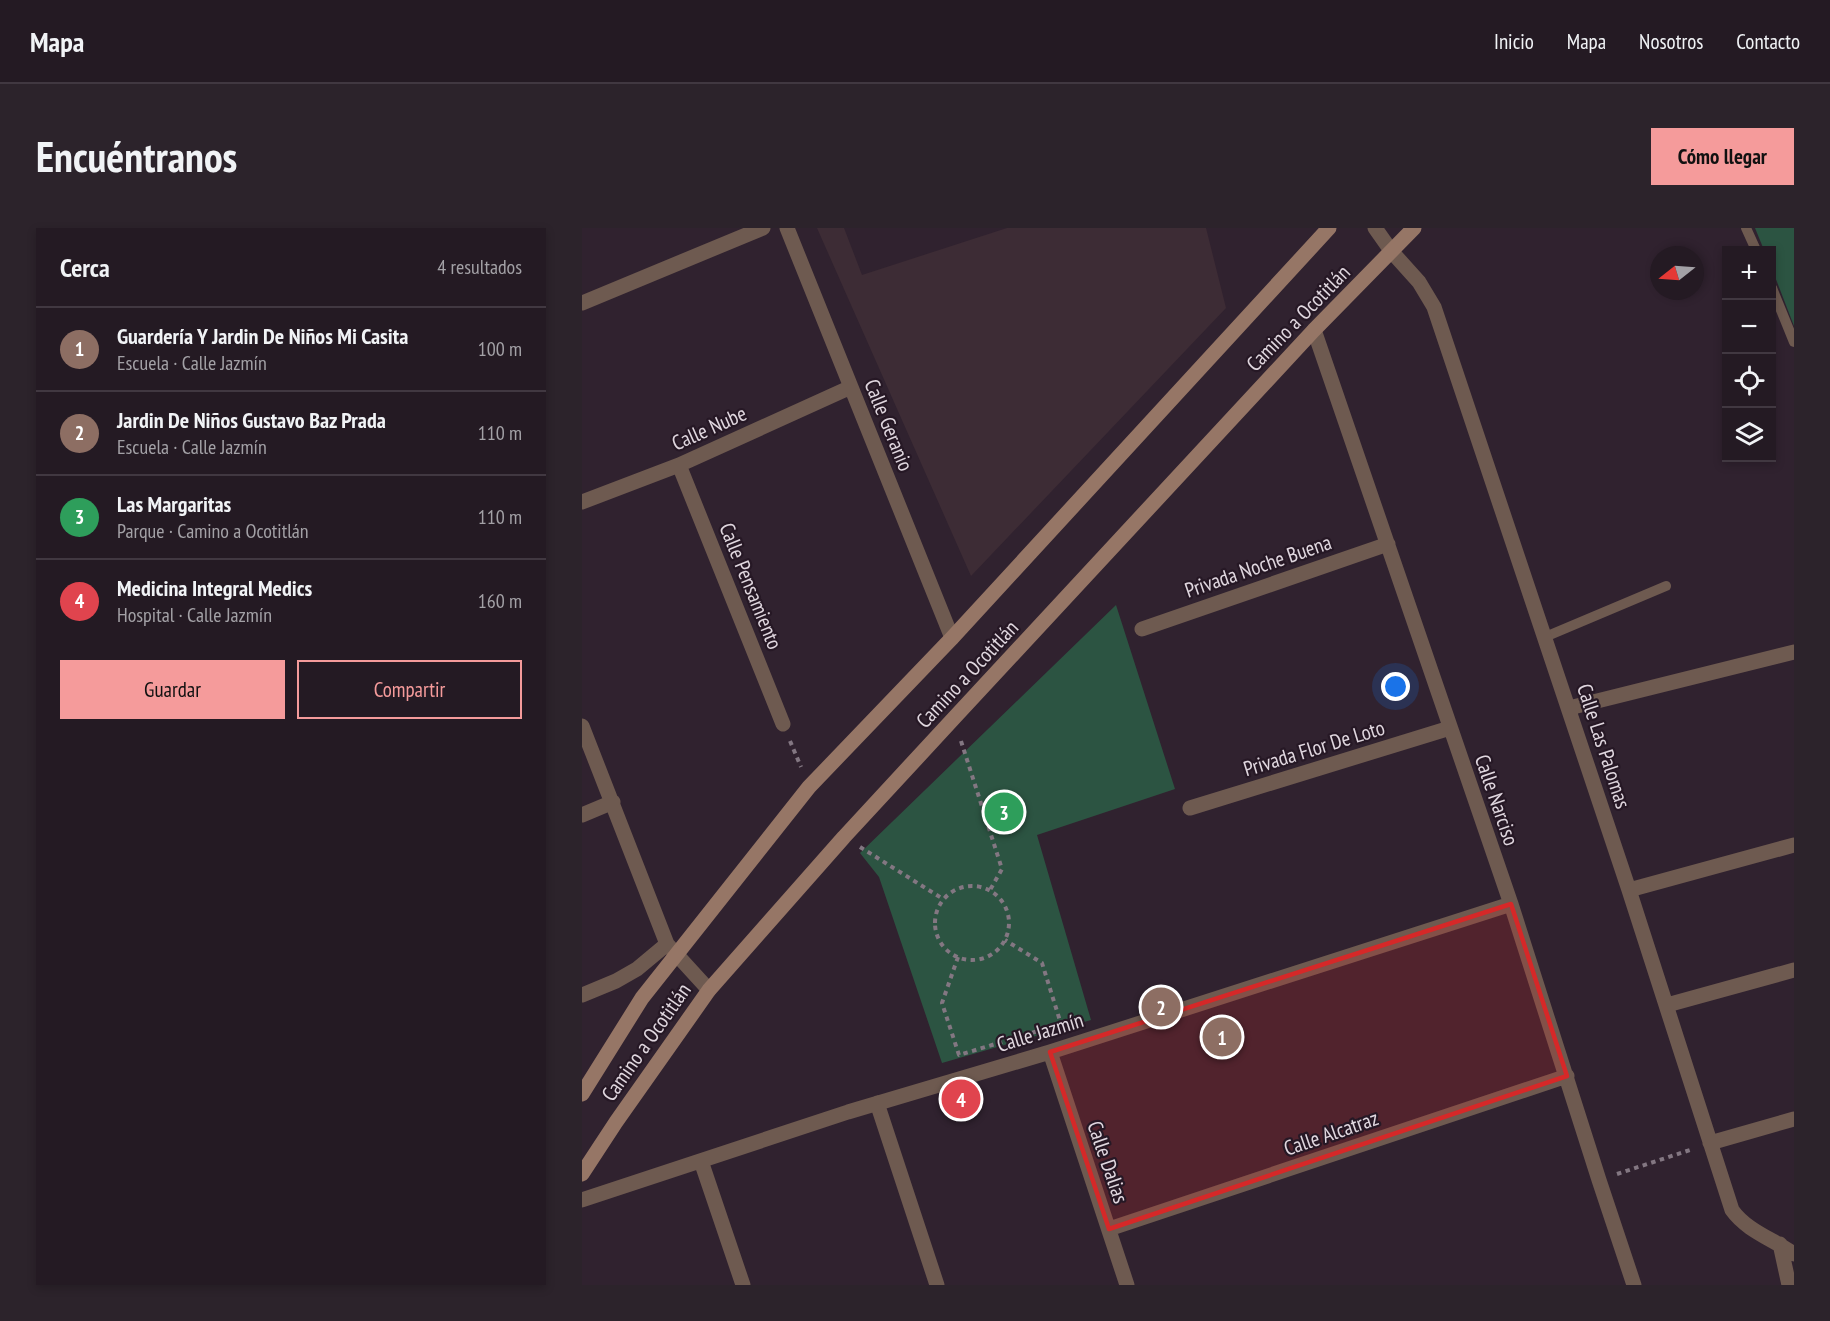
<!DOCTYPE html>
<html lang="es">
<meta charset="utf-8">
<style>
body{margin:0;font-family:"PT Sans Narrow",sans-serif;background:#2c232b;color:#f1f3f6}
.controls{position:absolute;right:18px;top:18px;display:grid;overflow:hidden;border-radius:0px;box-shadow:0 3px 9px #0003}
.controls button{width:54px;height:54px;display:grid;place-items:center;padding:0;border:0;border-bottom:2px solid #413841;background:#241a23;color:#f1f3f6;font:30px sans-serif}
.compass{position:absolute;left:1068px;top:18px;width:54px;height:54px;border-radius:50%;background:#241a23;box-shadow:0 3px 9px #0003;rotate:253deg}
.you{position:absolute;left:814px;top:459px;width:21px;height:21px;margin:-15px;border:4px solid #fff;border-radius:50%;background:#1a73e8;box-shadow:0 0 0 9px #1a73e833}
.badge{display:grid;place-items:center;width:39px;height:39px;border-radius:50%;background:#f59b9b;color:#fff;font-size:20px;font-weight:700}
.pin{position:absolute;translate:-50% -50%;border:3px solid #fff;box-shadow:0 2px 6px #0006}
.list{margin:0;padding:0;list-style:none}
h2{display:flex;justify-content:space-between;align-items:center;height:78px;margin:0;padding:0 24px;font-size:26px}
h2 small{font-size:20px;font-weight:400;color:#a3a1a6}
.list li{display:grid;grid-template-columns:39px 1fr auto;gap:18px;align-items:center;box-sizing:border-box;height:84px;padding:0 24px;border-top:2px solid #413841}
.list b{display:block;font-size:22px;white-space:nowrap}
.list p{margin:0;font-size:20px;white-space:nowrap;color:#a3a1a6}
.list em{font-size:20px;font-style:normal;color:#a3a1a6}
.actions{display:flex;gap:12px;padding:18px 24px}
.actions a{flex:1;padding:14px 0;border:2px solid #f59b9b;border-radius:0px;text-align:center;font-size:21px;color:#f59b9b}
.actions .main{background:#f59b9b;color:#111}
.icon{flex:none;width:33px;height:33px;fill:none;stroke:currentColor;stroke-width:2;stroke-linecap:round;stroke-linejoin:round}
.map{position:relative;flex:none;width:1212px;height:1057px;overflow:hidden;border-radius:0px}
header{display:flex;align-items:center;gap:36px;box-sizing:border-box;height:84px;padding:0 30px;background:#241a23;border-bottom:2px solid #413841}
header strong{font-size:28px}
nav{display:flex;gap:33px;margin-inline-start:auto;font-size:21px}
.intro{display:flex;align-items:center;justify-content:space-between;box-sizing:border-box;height:144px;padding:0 36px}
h1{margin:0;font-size:42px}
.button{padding:15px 27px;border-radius:0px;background:#f59b9b;color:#111;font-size:21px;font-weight:700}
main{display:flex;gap:36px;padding:0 36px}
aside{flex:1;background:#241a23;border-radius:0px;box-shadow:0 3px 9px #0003}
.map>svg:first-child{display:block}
</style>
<header>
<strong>Mapa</strong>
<nav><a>Inicio</a><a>Mapa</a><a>Nosotros</a><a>Contacto</a></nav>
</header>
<div class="intro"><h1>Encuéntranos</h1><a class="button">Cómo llegar</a></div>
<main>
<aside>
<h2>Cerca<small>4 resultados</small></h2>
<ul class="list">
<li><span class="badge" style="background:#8d6e63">1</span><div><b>Guardería Y Jardin De Niños Mi Casita</b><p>Escuela · Calle Jazmín</p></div><em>100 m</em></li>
<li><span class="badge" style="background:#8d6e63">2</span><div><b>Jardin De Niños Gustavo Baz Prada</b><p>Escuela · Calle Jazmín</p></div><em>110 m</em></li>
<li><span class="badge" style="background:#2e9e5b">3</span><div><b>Las Margaritas</b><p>Parque · Camino a Ocotitlán</p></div><em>110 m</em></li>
<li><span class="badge" style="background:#e0444e">4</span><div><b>Medicina Integral Medics</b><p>Hospital · Calle Jazmín</p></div><em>160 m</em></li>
</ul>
<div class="actions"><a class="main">Guardar</a><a>Compartir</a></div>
</aside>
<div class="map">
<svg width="1212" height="1057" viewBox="0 0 1212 1057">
<rect width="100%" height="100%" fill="#30222f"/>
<path fill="#3d2c35" d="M235,0H262L280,47L425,0H624L644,80L389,348Z"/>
<path fill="#2c5442" d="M1173,0H1212V98L1190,41V22H1182Z
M534,377L593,561L455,607L509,792L360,835L297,649L278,625Z"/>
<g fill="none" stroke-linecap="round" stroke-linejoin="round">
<path stroke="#837782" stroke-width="4" stroke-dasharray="4.5 4.5" stroke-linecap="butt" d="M208,513L219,539
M379,513L420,641L408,662
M278,619L361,671
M353 695a37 37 0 1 1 74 0a37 37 0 1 1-74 0Z
M376,729L360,775L377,827L479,796L460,735L423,712
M1035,946L1111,921"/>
<path stroke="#6e5a50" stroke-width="10" d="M1164,0L1174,22
M1190,60L1212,114
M963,409L1084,358"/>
<path stroke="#6e5a50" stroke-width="15" d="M205,0L370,410
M793,0L810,24L837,54L852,79L1047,662L1150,982C1165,1003 1191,1011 1212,1026
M0,75L181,0
M732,102L929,676L1017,952L1052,1057
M97,237L201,496
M0,274L97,237L269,159
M560,401L806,316
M987,480L1212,424
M0,498L85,716L127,762
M608,580L868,500
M0,587L31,574
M1047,662L1212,617
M0,767L34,753L55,741L85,716
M1085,777L1212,742
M468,824L545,1057
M295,875L355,1057
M1128,915L1212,891
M119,933L161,1057
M0,972L266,884L468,824L929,676
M527,1001L985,848
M1198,1016L1207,1057"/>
<path stroke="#967666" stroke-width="15" d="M0,866L60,770L227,559L370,410L747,0
M0,946L34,894L127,762L262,609L372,490L732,102L832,0"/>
</g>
<path fill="#d62828" fill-opacity="0.2" stroke="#d62828" stroke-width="4.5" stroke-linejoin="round" d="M929,676L985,848L527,1001L468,824Z"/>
<g text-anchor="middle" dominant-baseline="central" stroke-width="4.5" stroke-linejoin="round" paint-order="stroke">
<g font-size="21" fill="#e0d7df" stroke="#261825">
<text transform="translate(716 90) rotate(-46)">Camino a Ocotitlán</text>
<text transform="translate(307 197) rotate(68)">Calle Geranio</text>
<text transform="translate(127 200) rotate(-24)">Calle Nube</text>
<text transform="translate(676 338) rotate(-19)">Privada Noche Buena</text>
<text transform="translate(169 358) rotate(68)">Calle Pensamiento</text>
<text transform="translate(385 446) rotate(-47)">Camino a Ocotitlán</text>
<text transform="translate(1022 518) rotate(72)">Calle Las Palomas</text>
<text transform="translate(732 520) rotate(-17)">Privada Flor De Loto</text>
<text transform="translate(915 572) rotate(71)">Calle Narciso</text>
<text transform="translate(458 804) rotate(-17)">Calle Jazmín</text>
<text transform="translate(64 814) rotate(-55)">Camino a Ocotitlán</text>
<text transform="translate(749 905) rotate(-19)">Calle Alcatraz</text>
<text transform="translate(526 934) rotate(71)">Calle Dalias</text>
</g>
</g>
</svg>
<div class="controls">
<button>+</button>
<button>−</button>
<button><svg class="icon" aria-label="locate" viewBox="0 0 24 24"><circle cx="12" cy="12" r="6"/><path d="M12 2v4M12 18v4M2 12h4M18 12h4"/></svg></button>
<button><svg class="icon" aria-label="layers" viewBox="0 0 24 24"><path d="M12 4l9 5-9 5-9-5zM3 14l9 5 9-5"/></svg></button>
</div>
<svg class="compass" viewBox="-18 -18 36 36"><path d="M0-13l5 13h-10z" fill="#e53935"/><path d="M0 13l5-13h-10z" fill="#a3a1a6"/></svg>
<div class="you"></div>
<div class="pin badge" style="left:640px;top:809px;background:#8d6e63">1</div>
<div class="pin badge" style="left:579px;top:779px;background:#8d6e63">2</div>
<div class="pin badge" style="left:422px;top:584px;background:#2e9e5b">3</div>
<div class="pin badge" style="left:379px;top:871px;background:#e0444e">4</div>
</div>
</main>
